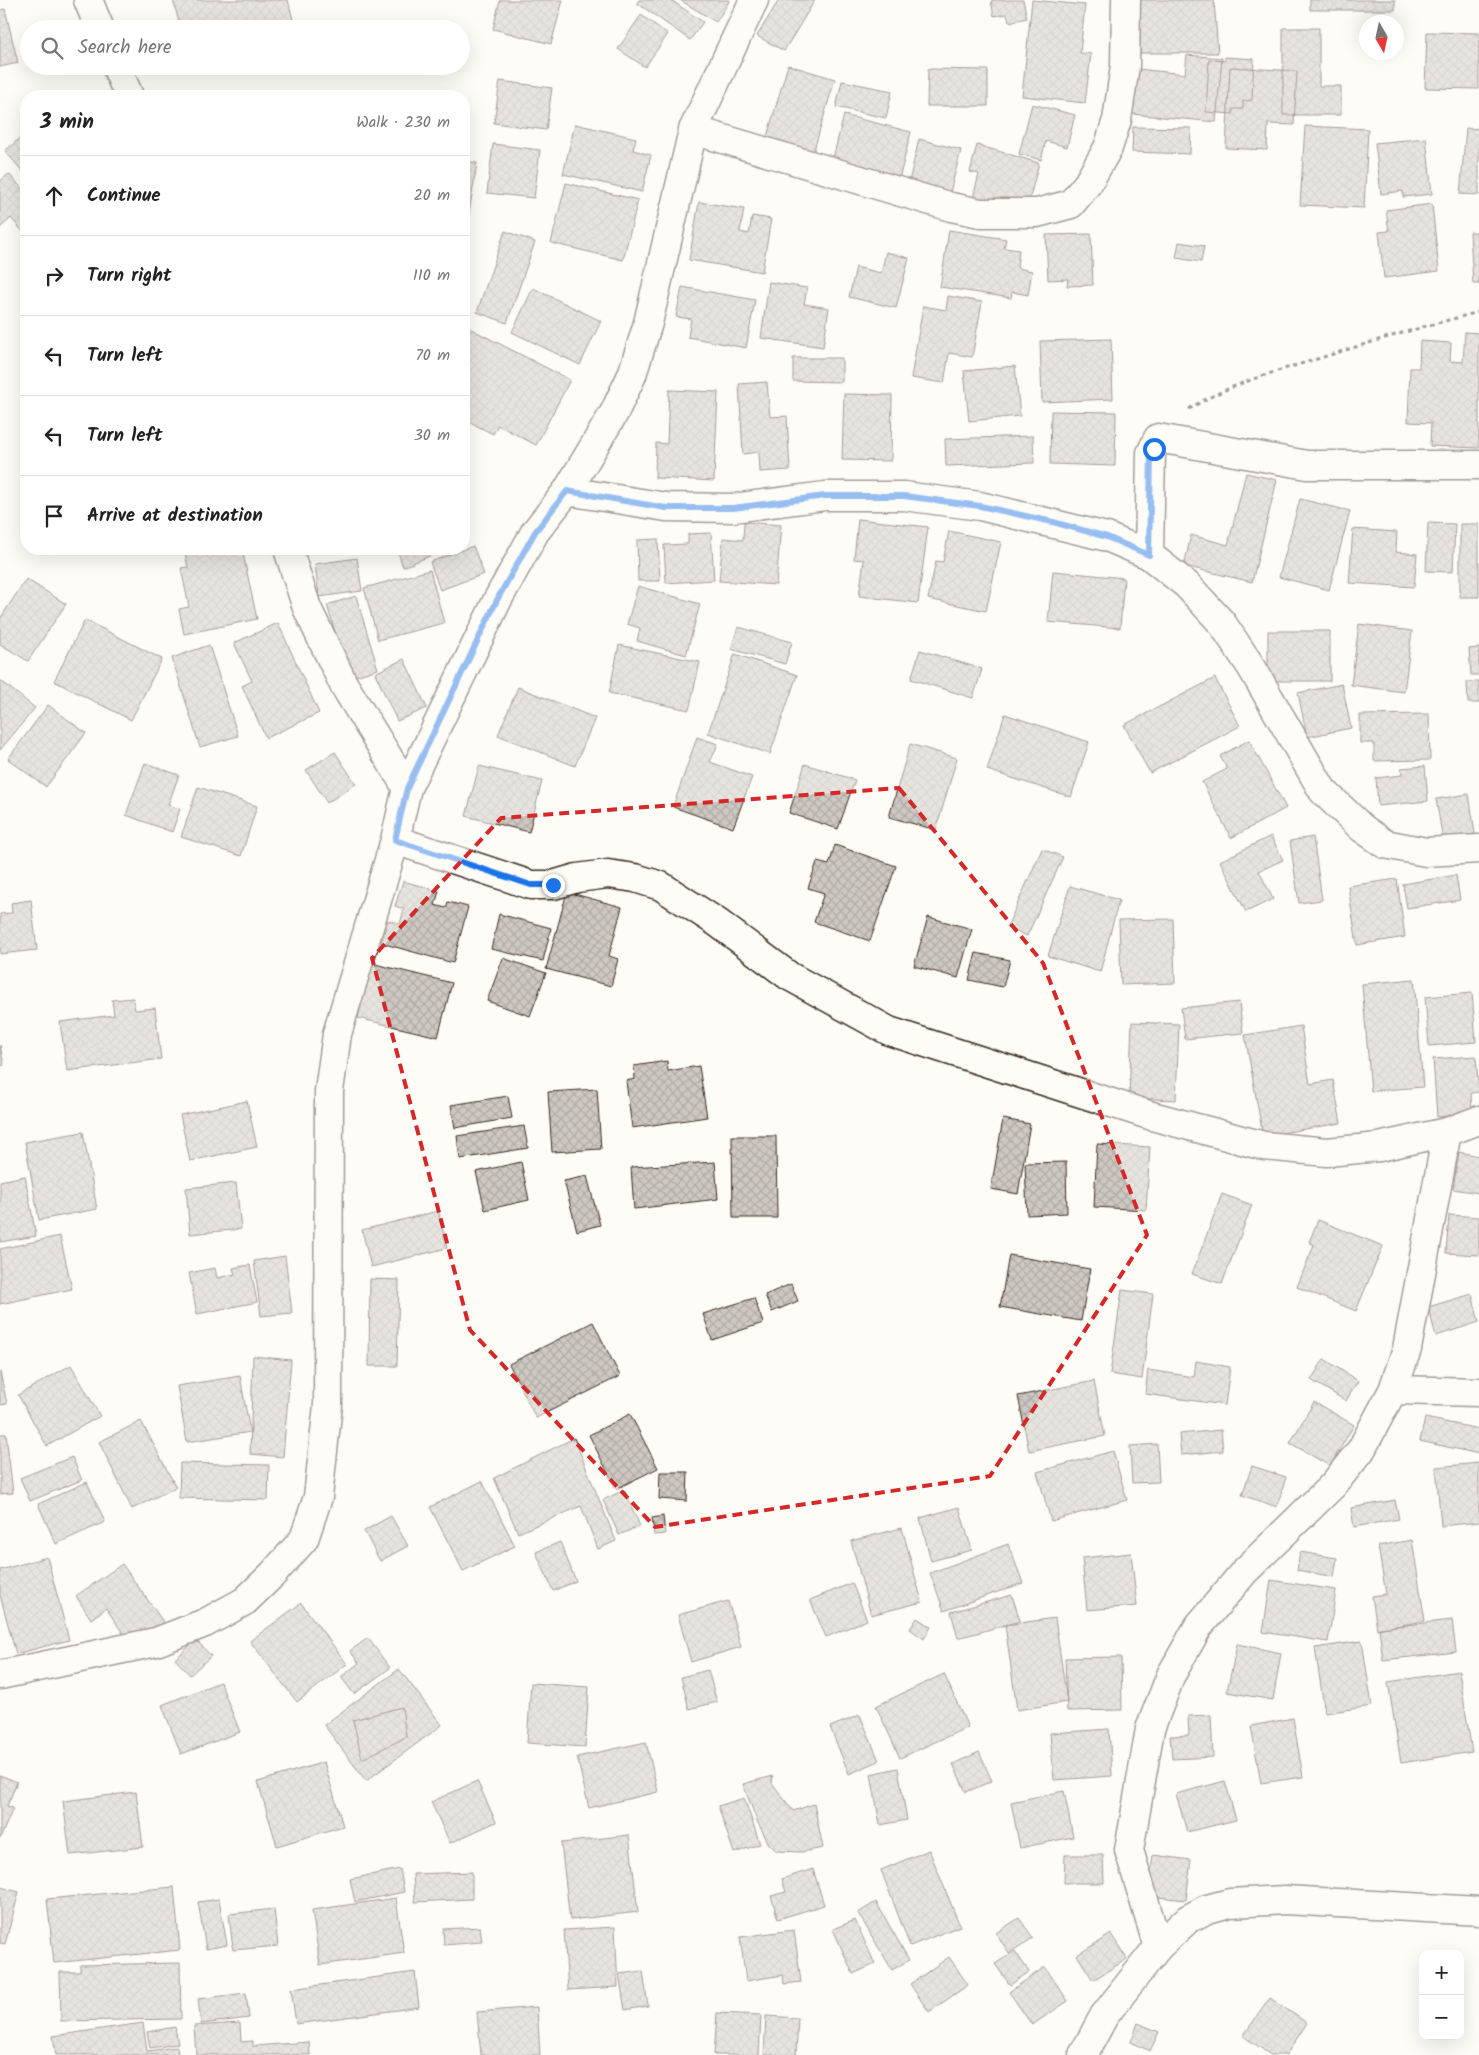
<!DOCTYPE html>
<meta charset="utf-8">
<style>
body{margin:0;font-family:Kalam,sans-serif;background:#f6f6f6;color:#222}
.controls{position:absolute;right:15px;bottom:15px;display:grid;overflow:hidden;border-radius:10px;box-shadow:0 5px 20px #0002}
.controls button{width:45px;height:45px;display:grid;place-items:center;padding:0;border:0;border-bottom:1px solid #e0e0e0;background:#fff;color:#222;font:25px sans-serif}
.compass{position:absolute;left:1359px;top:15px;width:45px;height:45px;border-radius:50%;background:#fff;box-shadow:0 5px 20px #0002;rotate:171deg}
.stop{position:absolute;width:15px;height:15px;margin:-11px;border:4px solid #1a73e8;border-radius:50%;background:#fff}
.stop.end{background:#1a73e8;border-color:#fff;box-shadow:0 1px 5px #0008}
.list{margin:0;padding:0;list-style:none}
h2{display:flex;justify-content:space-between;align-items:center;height:65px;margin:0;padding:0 20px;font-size:21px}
h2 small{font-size:16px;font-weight:400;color:#767676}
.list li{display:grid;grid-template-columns:32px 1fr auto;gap:15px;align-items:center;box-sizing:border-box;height:80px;padding:0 20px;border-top:1px solid #e0e0e0}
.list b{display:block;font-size:19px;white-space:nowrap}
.list em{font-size:16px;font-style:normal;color:#767676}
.icon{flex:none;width:28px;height:28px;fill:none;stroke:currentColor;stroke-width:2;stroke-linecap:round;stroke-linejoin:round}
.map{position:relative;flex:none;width:1479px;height:2055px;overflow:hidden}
.search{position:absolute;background:#fff;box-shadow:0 5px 20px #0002;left:20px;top:20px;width:450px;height:55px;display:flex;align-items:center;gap:12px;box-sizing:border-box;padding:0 18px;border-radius:28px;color:#767676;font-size:19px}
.panel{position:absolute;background:#fff;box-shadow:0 5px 20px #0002;left:20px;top:90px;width:450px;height:465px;border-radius:20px}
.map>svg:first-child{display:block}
</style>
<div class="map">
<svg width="1479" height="2055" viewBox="0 0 1479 2055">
<defs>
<pattern id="building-cross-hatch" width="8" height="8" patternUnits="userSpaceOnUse" patternTransform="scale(1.25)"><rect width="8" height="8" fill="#cdc8c2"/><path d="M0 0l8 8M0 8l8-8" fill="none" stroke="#b1aca6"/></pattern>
</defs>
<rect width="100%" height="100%" fill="#fdfcf7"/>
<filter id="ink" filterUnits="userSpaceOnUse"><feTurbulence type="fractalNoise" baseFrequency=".02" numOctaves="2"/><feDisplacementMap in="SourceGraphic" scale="10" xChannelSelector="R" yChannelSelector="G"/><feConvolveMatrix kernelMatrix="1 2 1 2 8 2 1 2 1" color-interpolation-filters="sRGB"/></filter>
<g filter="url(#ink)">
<path fill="url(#building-cross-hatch)" stroke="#3b2a1e" d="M173,0H288L294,24L275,29H181Z
M500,0H563L551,44L493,29Z
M639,0H671L703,22L690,40L637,3Z
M680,0H730L716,22Z
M779,0H815L784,51L757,36Z
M996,0H1023L1027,18L1009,22L1007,14L994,16L991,1Z
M1032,0L1085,5L1080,53L1091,54L1085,103L1022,96Z
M1132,0H1214L1218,53H1131Z
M1310,0H1395V10H1310Z
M5,9L18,63L0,67V10Z
M641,15L668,34L645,67L618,49Z
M1283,28H1319V86H1341V115H1283Z
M1427,32L1479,33V89L1425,88Z
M1187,55L1222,58L1216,122L1132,114L1137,69L1185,74Z
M1225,57L1254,59L1252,100L1243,101V109H1233V114L1206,112L1209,60L1225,61Z
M788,65L835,79L813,153L766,140Z
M1230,67L1297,71L1294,125L1268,124L1267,150L1226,148Z
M928,69L988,70V106H927Z
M500,81L552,88L546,130L494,123Z
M842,81L892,91L886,118L836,107Z
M1032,104L1075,115L1067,147L1046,141L1041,160L1019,154Z
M844,115L911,132L898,183L831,166Z
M575,124L636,138L633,150L651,155L642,192L563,174Z
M1305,126L1368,129L1364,208L1300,205Z
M1133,127L1191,128L1190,154L1132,152Z
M1466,128L1479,129V195L1460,194Z
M26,133V175L5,151Z
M1426,138L1432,194L1403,197V191L1381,194L1375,143Z
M919,139L961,150L949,196L908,186Z
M493,144L540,150L534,198L487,193Z
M977,145L1039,163L1026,212L973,198L979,174L970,172Z
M464,161L477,163L466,232H464Z
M9,174L26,193V235L11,218L0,228V181Z
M566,183L638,200L623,260L551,243Z
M699,202L744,209L740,232L749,234L752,216L771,219L762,272L689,260Z
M1432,204L1439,271L1384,278L1379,232L1389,231L1386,210Z
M949,230L1006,239L1004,248L1019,250L1017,268L1032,271L1028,295L1012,292L1011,298L940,287Z
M505,231L535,242L507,323L477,312Z
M1470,232H1479V284H1473Z
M1091,234L1093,285L1067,286L1068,279L1048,280L1046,235Z
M1179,242L1204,246L1201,262L1176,258Z
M886,252L909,258L896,308L849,297L856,267L881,273Z
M769,282L807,288L804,304L829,308L823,347L761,338Z
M682,287L755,300L746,348L688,337L691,319L676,317Z
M533,288L601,321L580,365L512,332Z
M948,296L982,302L972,357L949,353L944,383L911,378L923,306L946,310Z
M471,329L570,380L536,445L498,425L493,434L464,419V343Z
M1465,332L1479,333V448L1430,446L1431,423L1408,422L1410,368H1419L1420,341L1451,343L1450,361L1463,362Z
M1111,339L1113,399L1042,402L1040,341Z
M793,358H842V382L793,381Z
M1015,366L1020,416L969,421L964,371Z
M767,382L770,417L787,416L790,470L760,472L759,452L743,454L739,384Z
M669,390L718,392L714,481L655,478L656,443L667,444Z
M844,394L892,395L891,461L842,460Z
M1051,411L1116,412L1115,466L1050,464Z
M1033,436L1034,463L946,466L945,439Z
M1246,473L1277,480L1252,582L1184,566L1191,535L1228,545Z
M1300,499L1350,511L1329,590L1279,577Z
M858,519L928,527L918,603L859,596L864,560L854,559Z
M744,522L781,525L776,585L719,581L723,538L743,540Z
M1428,523L1455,524L1453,572L1426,571Z
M1460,524H1479V597H1460Z
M1353,529L1397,532L1396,552L1417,554L1414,587L1349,583Z
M949,531L1001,542L986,611L928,599L936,561L943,562Z
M711,533L714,580L666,583L664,545L688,544V534Z
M658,539L660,581H638L637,540Z
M473,546L484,574L440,590L430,562Z
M184,549H242L257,619L184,634L179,609L189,607L181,568L188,567Z
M397,549H441L442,551L403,567Z
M357,558L362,591L319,597L315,564Z
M430,570L444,623L378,640L364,588Z
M1053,571L1124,578L1120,628L1048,622Z
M26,579L66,604L28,661L0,644V619Z
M638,586L700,604L686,655L637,641L640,628L627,624Z
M356,596L378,669L349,678L327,605Z
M85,620L162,659L131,720L54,681Z
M278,623L319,713L266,738L242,686L252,681L234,643Z
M1359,624L1412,631L1404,692L1351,685Z
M738,627L792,642L785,664L731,649Z
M1268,631H1330V681H1268Z
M209,645L238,736L200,747L172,658Z
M619,645L700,662L689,710L609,693Z
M1479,648V675H1471L1469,649Z
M920,650L982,669L973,698L911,679Z
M735,654L797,675L770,754L708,733Z
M404,659L427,708L397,721L375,673Z
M1215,678L1240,726L1150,773L1124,725Z
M0,680L35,708L0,750Z
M1479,681V703H1468L1467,682Z
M1342,684L1351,728L1307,737L1298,693Z
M518,687L595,718L575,766L498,735Z
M48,705L86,733L46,787L8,759Z
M1005,714L1089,742L1071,797L987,770Z
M1429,714L1430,760L1374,761V743H1360V715Z
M697,737L718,744L710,762L752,777L733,828L673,807Z
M1249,740L1286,808L1231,838L1202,782L1227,769L1220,756Z
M910,744L957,758L936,830L889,817Z
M335,752L356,784L327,803L306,770Z
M145,763L179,775L168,805L180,809L172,832L126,815Z
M805,764L855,780L838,829L789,813Z
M479,766L542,781L529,832L466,816Z
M1425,766L1428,801L1378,806L1376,778L1402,775L1401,768Z
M198,787L257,806L241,856L181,837Z
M1469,794L1476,840L1444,846L1436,799Z
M1271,836L1283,860L1259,871L1273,899L1246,912L1220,861Z
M1313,837L1322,900L1299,903L1290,841Z
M835,845L896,866L870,941L814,922L824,893L808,888L817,862L829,865Z
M1042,849L1063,857L1027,936L1007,927Z
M1456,875L1460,900L1407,908L1403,884Z
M1397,879L1405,937L1357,945L1348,886Z
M403,881L439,891L435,905L446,908L448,902L468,907L453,963L381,943L388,920L400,924L404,909L395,906Z
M1070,886L1119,900L1100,972L1048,956Z
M567,892L622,907L609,956L618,959L611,986L546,969Z
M31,900L37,950L0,954V914L12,913L11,903Z
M499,914L551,928L543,961L491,949Z
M928,917L972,929L958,978L914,966Z
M1173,919L1175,983L1121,985L1119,920Z
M976,953L1010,960L1003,987L969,980Z
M503,958L546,973L530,1016L487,1001Z
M371,963L452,983L438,1037L358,1018Z
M1414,979L1423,1087L1371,1091L1362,984Z
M1472,993L1476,1042L1429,1046L1425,997Z
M133,998L135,1010L155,1008L161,1059L67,1071L60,1022L114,1015L112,1000Z
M1239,1002L1243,1033L1185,1039L1181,1008Z
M1132,1022L1179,1024L1176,1100L1129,1098Z
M1301,1026L1310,1084L1333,1080L1341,1123L1263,1136L1245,1035Z
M0,1045L4,1065L0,1066Z
M1476,1056L1479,1092L1471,1093L1472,1114L1437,1117L1433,1059Z
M667,1061L668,1071L699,1066L707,1117L632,1128L626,1081L635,1079L634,1066Z
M597,1089L601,1149L552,1152L548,1092Z
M508,1096L512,1118L455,1128L451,1105Z
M247,1101L257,1147L190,1161L180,1115Z
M1003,1119L1030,1124L1018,1194L991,1189Z
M524,1126L528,1148L460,1159L457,1136Z
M83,1132L97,1209L39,1220L25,1142Z
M732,1136H776L777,1218H733Z
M1097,1144L1150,1147L1146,1210L1094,1207Z
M1459,1152L1479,1156V1193L1453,1189Z
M521,1162L529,1200L485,1210L476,1172Z
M715,1162L718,1199L634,1209L631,1167Z
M1066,1162L1067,1213L1027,1215L1025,1163Z
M25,1176L36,1236L0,1242V1181Z
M587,1176L600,1225L577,1231L564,1181Z
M236,1183L241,1229L190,1234L186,1188Z
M1222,1194L1252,1205L1222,1284L1192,1274Z
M438,1211L447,1248L371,1267L362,1230Z
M1449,1215L1479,1217V1255L1446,1253Z
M1318,1220L1383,1246L1356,1311L1297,1287L1314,1245L1309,1242Z
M60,1236L72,1289L0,1304V1249Z
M1009,1255L1090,1269L1081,1321L1000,1307Z
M285,1256L292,1313L261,1316L254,1261Z
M250,1265L257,1302L197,1314L189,1273L215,1268L217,1278L235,1274L233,1268Z
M370,1279L399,1280L397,1366H369Z
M791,1284L798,1301L772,1312L765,1295Z
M1122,1290L1153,1294L1142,1379L1110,1374Z
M1472,1294L1479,1322L1436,1336L1428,1307Z
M754,1298L763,1323L712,1340L703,1314Z
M593,1322L620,1376L536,1418L509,1364Z
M253,1356L291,1360L283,1457L250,1454Z
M1324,1359L1358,1381L1346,1401L1311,1380Z
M1196,1361L1230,1367L1225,1405L1145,1394L1148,1370L1194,1377Z
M71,1365L100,1416L47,1446L18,1395Z
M0,1372L7,1404L0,1405Z
M240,1376L250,1432L187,1442L177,1386Z
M1094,1381L1105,1436L1029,1451L1018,1396Z
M1314,1402L1354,1425L1330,1466L1290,1443Z
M630,1414L658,1468L616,1489L589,1435Z
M1425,1418L1479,1429V1454L1420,1441Z
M141,1421L176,1487L132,1509L99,1442Z
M1221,1430L1223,1451L1181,1455L1179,1434Z
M0,1434H6L13,1493L0,1494Z
M574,1438L616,1541L598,1549L581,1506L518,1533L494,1478Z
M1157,1444L1159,1482L1132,1483L1130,1446Z
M1113,1451L1127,1500L1051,1521L1037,1472Z
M72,1457L82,1480L30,1501L20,1478Z
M180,1463L269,1465L268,1500L179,1498Z
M1479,1463V1522L1441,1526L1436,1467Z
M1252,1466L1286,1477L1277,1507L1242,1495Z
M660,1472H688L687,1501L659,1499Z
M482,1481L515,1546L463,1571L430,1507Z
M87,1482L105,1522L56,1544L38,1504Z
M624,1490L640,1526L619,1535L603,1500Z
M1395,1500L1399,1519L1354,1527L1351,1508Z
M959,1507L972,1550L931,1561L920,1518Z
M391,1516L408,1546L380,1561L364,1531Z
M663,1516L665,1534L654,1535L652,1518Z
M902,1528L922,1602L871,1615L851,1541Z
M1412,1540L1425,1621L1377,1629L1372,1596L1386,1594L1378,1546Z
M560,1542L576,1581L553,1591L536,1552Z
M1008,1544L1023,1583L944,1611L930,1573Z
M1300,1552L1337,1558L1334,1577L1297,1570Z
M1131,1553L1137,1606L1087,1610L1082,1558Z
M47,1557L69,1640L16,1654L0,1595V1570Z
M122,1564L164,1623L131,1645L106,1608L91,1619L76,1596Z
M1271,1580L1336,1590L1328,1642L1263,1632Z
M852,1583L867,1620L826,1637L810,1600Z
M1012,1595L1020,1621L958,1638L951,1612Z
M728,1601L741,1647L691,1662L678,1615Z
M301,1603L347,1664L297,1702L250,1641Z
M917,1618L931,1627L924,1639L910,1629Z
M1055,1618L1067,1702L1017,1710L1005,1625Z
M1452,1620L1456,1652L1383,1660L1379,1628Z
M368,1638L390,1668L354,1694L341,1677L359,1663L350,1651Z
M196,1640L211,1656L190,1675L175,1659Z
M1362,1641L1372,1706L1325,1713L1315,1648Z
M1237,1644L1281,1653L1273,1700L1227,1692Z
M1121,1657L1122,1710L1067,1711L1065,1658Z
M399,1669L442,1725L366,1781L324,1725Z
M708,1670L717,1702L689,1709L681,1677Z
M1459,1671L1472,1752L1401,1763L1388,1682Z
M944,1674L968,1727L900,1758L876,1706Z
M220,1682L240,1732L181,1754L162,1705Z
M531,1683L589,1687L585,1747L527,1743Z
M402,1707L406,1737L362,1759L353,1720Z
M860,1715L879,1761L849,1774L830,1727Z
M1211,1715L1213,1757L1172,1759L1170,1736L1189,1735L1188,1716Z
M1293,1718L1303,1777L1261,1783L1251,1726Z
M1109,1729L1112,1776L1054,1780L1050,1733Z
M646,1742L658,1792L589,1808L577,1757Z
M979,1752L992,1781L966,1792L953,1764Z
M324,1762L343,1826L277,1846L258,1782Z
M898,1768L907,1820L880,1825L871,1774Z
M0,1775L17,1782L7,1806L13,1808L0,1839Z
M773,1776L772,1783L793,1811L814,1804L823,1848L802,1852L777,1851L769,1844L757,1821L743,1784Z
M477,1781L496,1822L450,1843L431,1802Z
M1225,1781L1236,1820L1187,1832L1176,1794Z
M1064,1791L1073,1837L1020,1848L1011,1802Z
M136,1792L143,1847L70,1855L63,1801Z
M744,1798L760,1844L734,1853L718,1806Z
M629,1835L638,1912L570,1920L561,1843Z
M929,1850L960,1926L910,1946L881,1870Z
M1065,1855H1103L1104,1883H1064Z
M1153,1855L1191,1860L1186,1900L1148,1896Z
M400,1869L404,1892L355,1902L350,1879Z
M813,1869L824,1905L778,1919L771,1896L786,1892L782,1879Z
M472,1872V1899L415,1902L413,1874Z
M0,1887L19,1892L5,1944L0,1943Z
M174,1887L180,1950L54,1963L47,1899Z
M396,1898L404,1953L320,1965L312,1910Z
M219,1899L227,1945L206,1949L198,1902Z
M876,1902L909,1960L892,1970L858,1913Z
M274,1909L278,1946L233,1950L229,1914Z
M1019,1918L1033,1938L1009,1953L996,1933Z
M855,1920L875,1964L853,1974L833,1929Z
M480,1927L482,1942L444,1945L443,1929Z
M615,1927L618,1987L568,1990L564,1930Z
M794,1930L801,1982L784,1984L783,1975L746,1981L740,1937Z
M1111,1934L1127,1959L1093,1980L1077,1955Z
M1015,1951L1029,1972L1010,1985L995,1964Z
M949,1957L968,1985L929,2012L910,1984Z
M180,1963L181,2019L61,2021L60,1972H80V1965Z
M1045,1967L1068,2001L1032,2025L1009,1992Z
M643,1971L648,2006L625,2010L619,1974Z
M415,1972L419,2007L296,2024L291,1989Z
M246,1993L249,2018L201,2024L198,1999Z
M1270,1998L1307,2023L1286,2055H1271L1243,2036Z
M537,2007L540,2055H481L477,2012Z
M717,2013L761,2015L759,2055H714Z
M766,2016L798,2018L796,2055H764Z
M143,2023L147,2051L177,2047L178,2055H56L53,2036Z
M240,2023L241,2042L253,2041V2046L309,2042L310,2055H196L194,2026Z
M1138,2023L1159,2032L1150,2051L1131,2042Z
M175,2027L178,2044L150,2048L147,2032Z"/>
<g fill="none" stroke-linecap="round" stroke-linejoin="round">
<defs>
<path id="minor" d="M88,0L100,29
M116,66L129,96
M693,130L951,207L980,213H1037L1071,204L1088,183L1108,148L1117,120L1125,66L1126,0
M567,491L666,507L733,508L825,496H904L980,506L1107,537L1149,555L1187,585L1222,623L1252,668L1323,791L1362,828L1385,844L1426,852L1479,849
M288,549L307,608L344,685L407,788
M1149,555L1151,453L1158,438L1307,465H1479
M395,840L531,885H553L577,878L608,874L635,878L661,886L718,923L789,976L889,1031L1152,1116L1264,1146L1327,1152L1379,1147L1447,1132L1479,1120
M1393,1390L1479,1392
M0,1675L156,1642L205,1623L245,1601L272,1575L304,1539L318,1497L328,1405L329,1091L337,1034L395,840L407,788L498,599L535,532L567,491L614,413L632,375L648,323L693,130L754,0
M1158,1947L1129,1850L1150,1729L1171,1675L1198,1627L1244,1572L1333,1485L1361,1450L1393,1390L1407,1349L1447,1132"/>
<path id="major" d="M1083,2055L1104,2016L1158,1947L1188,1919L1207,1909L1230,1903L1285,1900L1479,1911"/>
</defs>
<use href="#minor" stroke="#3b2a1e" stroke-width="31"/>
<use href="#major" stroke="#3b2a1e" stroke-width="31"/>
<path stroke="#3b2a1e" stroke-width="3" stroke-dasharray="4 4" stroke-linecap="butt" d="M1189,409C1227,385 1274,372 1317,359C1371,342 1424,326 1479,312"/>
<use href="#minor" stroke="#fdfcf7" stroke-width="28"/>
<use href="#major" stroke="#fdfcf7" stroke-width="28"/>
</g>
</g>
<g fill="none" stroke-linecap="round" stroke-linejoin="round" filter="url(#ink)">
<path stroke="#1a73e8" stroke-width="6" d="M553,885H531L395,840L407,788L498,598L535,532L567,491L666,508H733L825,496H904L980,506L1053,522L1107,537L1149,555L1151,454L1154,449"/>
</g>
<path d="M0 0H1479V2055H0ZM899,788L1043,963L1147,1235L990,1476L655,1527L470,1330L372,958L501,818Z" fill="#fdfcf7" fill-opacity=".55" fill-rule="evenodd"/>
<path fill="none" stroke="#d62828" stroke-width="4" stroke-dasharray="10 6" stroke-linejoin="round" d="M899,788L1043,963L1147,1235L990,1476L655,1527L470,1330L372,958L501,818Z"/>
</svg>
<div class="controls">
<button>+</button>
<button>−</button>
</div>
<svg class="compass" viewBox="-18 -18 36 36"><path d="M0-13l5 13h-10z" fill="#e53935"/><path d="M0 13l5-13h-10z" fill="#767676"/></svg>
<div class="stop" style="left:1154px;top:449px"></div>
<div class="stop end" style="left:553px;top:885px"></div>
<div class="search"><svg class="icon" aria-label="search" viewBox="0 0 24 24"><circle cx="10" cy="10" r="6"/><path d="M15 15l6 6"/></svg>Search here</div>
<section class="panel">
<h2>3 min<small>Walk · 230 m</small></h2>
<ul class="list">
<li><svg class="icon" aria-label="ahead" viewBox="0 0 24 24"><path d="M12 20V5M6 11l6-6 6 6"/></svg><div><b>Continue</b></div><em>20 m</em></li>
<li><svg class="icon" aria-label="right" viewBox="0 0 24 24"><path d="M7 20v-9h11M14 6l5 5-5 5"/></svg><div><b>Turn right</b></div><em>110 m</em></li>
<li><svg class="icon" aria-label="left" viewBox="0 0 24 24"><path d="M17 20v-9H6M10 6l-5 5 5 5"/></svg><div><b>Turn left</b></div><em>70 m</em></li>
<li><svg class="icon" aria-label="left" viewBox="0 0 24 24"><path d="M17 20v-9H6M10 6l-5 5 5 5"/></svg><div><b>Turn left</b></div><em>30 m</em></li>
<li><svg class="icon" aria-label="arrive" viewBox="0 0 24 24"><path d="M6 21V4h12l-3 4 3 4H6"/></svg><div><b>Arrive at destination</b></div></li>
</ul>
</section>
</div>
